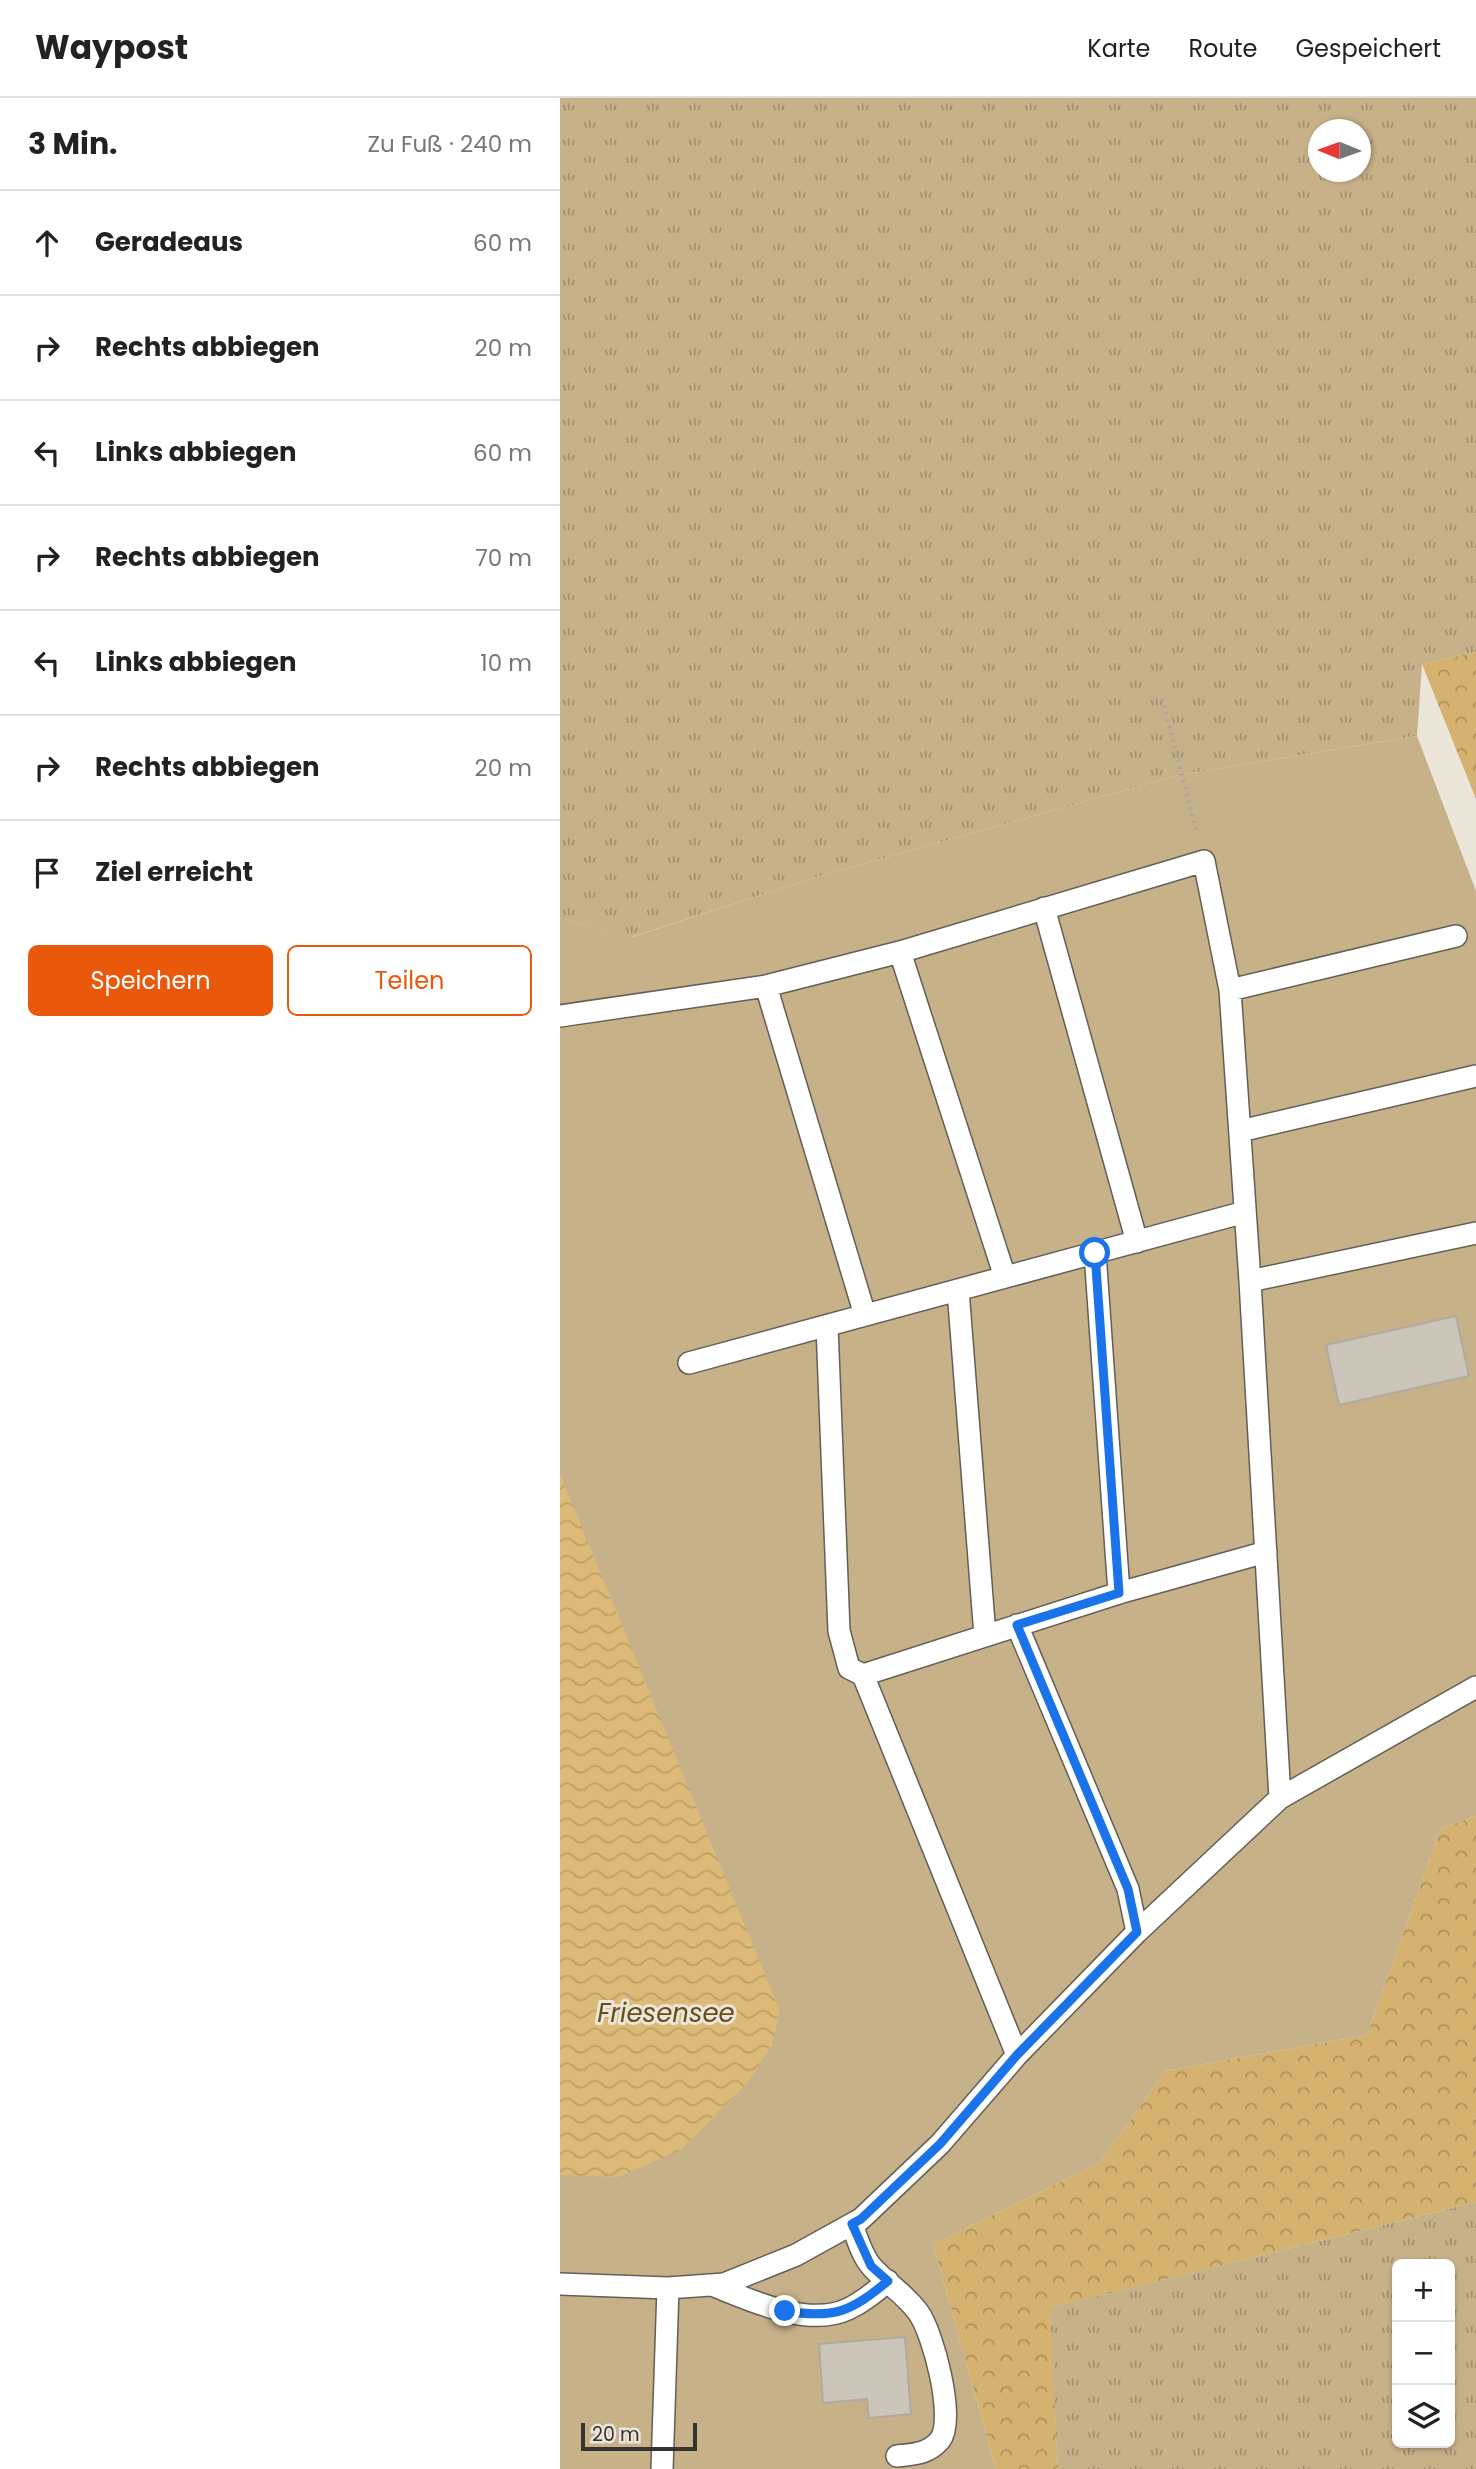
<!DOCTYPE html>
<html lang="de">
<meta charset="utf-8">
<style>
body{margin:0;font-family:Poppins,sans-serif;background:#f2f2f2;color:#222}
.controls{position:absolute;right:21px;bottom:21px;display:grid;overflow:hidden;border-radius:10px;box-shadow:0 2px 5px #0004}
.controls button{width:63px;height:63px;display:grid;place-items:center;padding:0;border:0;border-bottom:2px solid #e0e0e0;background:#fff;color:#222;font:35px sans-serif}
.compass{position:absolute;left:748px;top:21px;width:63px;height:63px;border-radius:50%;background:#fff;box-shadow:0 2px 5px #0004;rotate:271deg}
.scale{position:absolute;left:21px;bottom:18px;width:116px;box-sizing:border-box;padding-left:7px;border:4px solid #35332f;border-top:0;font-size:19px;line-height:24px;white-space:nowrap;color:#35332f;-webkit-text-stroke:5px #ebe5da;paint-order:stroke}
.stop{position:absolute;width:21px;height:21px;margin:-16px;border:5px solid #1a73e8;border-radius:50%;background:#fff}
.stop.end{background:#1a73e8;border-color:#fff;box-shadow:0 2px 7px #0008}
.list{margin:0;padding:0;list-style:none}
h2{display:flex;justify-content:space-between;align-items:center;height:91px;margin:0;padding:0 28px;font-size:30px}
h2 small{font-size:23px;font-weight:400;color:#767676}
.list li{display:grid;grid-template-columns:46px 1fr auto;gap:21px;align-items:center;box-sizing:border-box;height:105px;padding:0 28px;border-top:2px solid #e0e0e0}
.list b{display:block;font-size:26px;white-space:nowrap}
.list em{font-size:23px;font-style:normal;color:#767676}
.actions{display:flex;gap:14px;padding:21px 28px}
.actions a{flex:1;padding:16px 0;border:2px solid #ea580c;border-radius:10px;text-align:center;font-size:24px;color:#ea580c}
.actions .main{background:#ea580c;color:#fff}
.icon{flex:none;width:38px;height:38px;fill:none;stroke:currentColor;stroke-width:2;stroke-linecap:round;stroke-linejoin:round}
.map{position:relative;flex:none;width:916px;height:2371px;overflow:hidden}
header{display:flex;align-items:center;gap:42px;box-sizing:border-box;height:98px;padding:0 35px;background:#fff;border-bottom:2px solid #e0e0e0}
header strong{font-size:33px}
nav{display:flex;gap:38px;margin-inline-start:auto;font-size:24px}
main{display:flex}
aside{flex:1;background:#fff}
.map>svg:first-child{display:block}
</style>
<header>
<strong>Waypost</strong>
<nav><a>Karte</a><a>Route</a><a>Gespeichert</a></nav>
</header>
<main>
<aside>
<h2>3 Min.<small>Zu Fuß · 240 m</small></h2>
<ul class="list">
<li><svg class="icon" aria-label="ahead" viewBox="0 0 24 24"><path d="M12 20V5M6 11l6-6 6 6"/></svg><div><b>Geradeaus</b></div><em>60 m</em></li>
<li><svg class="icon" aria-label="right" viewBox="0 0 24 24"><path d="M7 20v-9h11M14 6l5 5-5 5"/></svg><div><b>Rechts abbiegen</b></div><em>20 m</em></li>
<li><svg class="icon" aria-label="left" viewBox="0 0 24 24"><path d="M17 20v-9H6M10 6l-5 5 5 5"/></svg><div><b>Links abbiegen</b></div><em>60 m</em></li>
<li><svg class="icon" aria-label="right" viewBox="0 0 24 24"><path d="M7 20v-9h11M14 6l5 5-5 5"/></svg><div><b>Rechts abbiegen</b></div><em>70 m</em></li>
<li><svg class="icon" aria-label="left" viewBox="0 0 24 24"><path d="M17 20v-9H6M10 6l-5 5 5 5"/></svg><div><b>Links abbiegen</b></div><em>10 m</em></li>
<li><svg class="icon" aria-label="right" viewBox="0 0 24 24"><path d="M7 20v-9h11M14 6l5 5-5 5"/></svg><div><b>Rechts abbiegen</b></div><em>20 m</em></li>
<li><svg class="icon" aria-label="arrive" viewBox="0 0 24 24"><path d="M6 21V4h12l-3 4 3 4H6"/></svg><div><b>Ziel erreicht</b></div></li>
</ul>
<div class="actions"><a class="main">Speichern</a><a>Teilen</a></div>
</aside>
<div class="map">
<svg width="916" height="2371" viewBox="0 0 916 2371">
<defs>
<pattern id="grass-tufts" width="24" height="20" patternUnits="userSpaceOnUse" patternTransform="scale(1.75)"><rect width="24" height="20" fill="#c7b189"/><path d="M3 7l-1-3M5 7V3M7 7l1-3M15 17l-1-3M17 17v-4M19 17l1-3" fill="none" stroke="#a29170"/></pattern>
<pattern id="forest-crowns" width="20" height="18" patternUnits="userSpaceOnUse" patternTransform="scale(1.75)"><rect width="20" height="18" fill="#d5b270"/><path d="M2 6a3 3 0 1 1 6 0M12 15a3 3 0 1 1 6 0" fill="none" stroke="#ae915c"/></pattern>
<pattern id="water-waves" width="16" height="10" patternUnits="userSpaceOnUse" patternTransform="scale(1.75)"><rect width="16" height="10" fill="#ddba78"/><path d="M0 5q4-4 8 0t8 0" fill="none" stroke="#bea068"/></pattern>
</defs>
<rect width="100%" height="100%" fill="#ebe5da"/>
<path fill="url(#grass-tufts)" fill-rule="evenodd" d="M0,0H916V554L862,566L857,638L619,677L253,780L71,839L0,820ZM758,32H800V74H758Z
M916,2104V2371H498L489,2210ZM837,2166H890V2345H837Z"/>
<path fill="url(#forest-crowns)" d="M916,554V701L862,566Z
M916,1718V2104L490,2210L498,2371H436L373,2146L540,2065L605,1973L807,1937L881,1730Z"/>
<path fill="#c7b189" d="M857,638L916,793V1718L881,1730L807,1937L605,1973L540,2065L373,2146L436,2371H0V820L72,839L253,780L619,677Z"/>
<path fill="url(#water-waves)" d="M0,1376L220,1913L212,1947L187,1985L121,2052L58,2079L0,2077Z"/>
<path fill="#cbc5ba" stroke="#b0aaa0" stroke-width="2" d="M896,1218L909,1278L779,1307L766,1247Z
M345,2239L351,2316L309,2320L307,2301L263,2305L259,2246Z"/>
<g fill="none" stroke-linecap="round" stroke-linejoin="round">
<defs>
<path id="service" d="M484,810L577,1144
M340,854L445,1179
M206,888L305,1217
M670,892L896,838
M0,918L206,888L340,854L644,763L670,892L690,1183L720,1700
M680,1033L916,978
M535,1155L559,1495
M690,1183L916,1135
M398,1192L425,1538
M267,1228L279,1533L289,1570L303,1577L559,1495L706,1454
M129,1265L685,1114
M457,1527L568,1791L577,1834
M303,1577L457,1957
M292,2126C297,2140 302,2158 312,2169C326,2185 345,2196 358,2214C373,2234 396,2321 380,2342C368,2356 355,2356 337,2358
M0,2186L108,2190L164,2186L236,2157L301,2121L380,2046L457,1957L577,1834L720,1700L916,1589
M152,2187C190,2202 248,2230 288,2211C303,2204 315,2194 328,2183
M102,2371L108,2190"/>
</defs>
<use href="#service" stroke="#645f55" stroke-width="24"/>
<path stroke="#aaa59d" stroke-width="4.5" stroke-dasharray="2 5" stroke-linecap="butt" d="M602,601L637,735"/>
<use href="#service" stroke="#fff" stroke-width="21"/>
</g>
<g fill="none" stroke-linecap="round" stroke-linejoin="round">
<path stroke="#1a73e8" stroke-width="9" d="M225,2213C275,2221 290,2214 328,2183L311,2168L292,2126L301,2121L380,2046L457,1957L577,1834L568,1791L457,1527L559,1495L535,1155"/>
</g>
<g text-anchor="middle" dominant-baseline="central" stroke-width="6" stroke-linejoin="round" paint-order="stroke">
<g font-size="26" font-style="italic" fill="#674f1c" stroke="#ebe5da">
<text x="106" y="1915">Friesensee</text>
</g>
</g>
</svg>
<div class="controls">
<button>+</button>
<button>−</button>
<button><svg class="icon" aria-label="layers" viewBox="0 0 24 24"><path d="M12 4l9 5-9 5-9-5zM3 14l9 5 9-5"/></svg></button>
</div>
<svg class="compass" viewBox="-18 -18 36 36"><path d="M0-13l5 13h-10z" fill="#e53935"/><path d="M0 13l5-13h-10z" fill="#767676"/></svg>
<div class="scale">20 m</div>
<div class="stop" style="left:535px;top:1155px"></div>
<div class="stop end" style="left:225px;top:2213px"></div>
</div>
</main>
